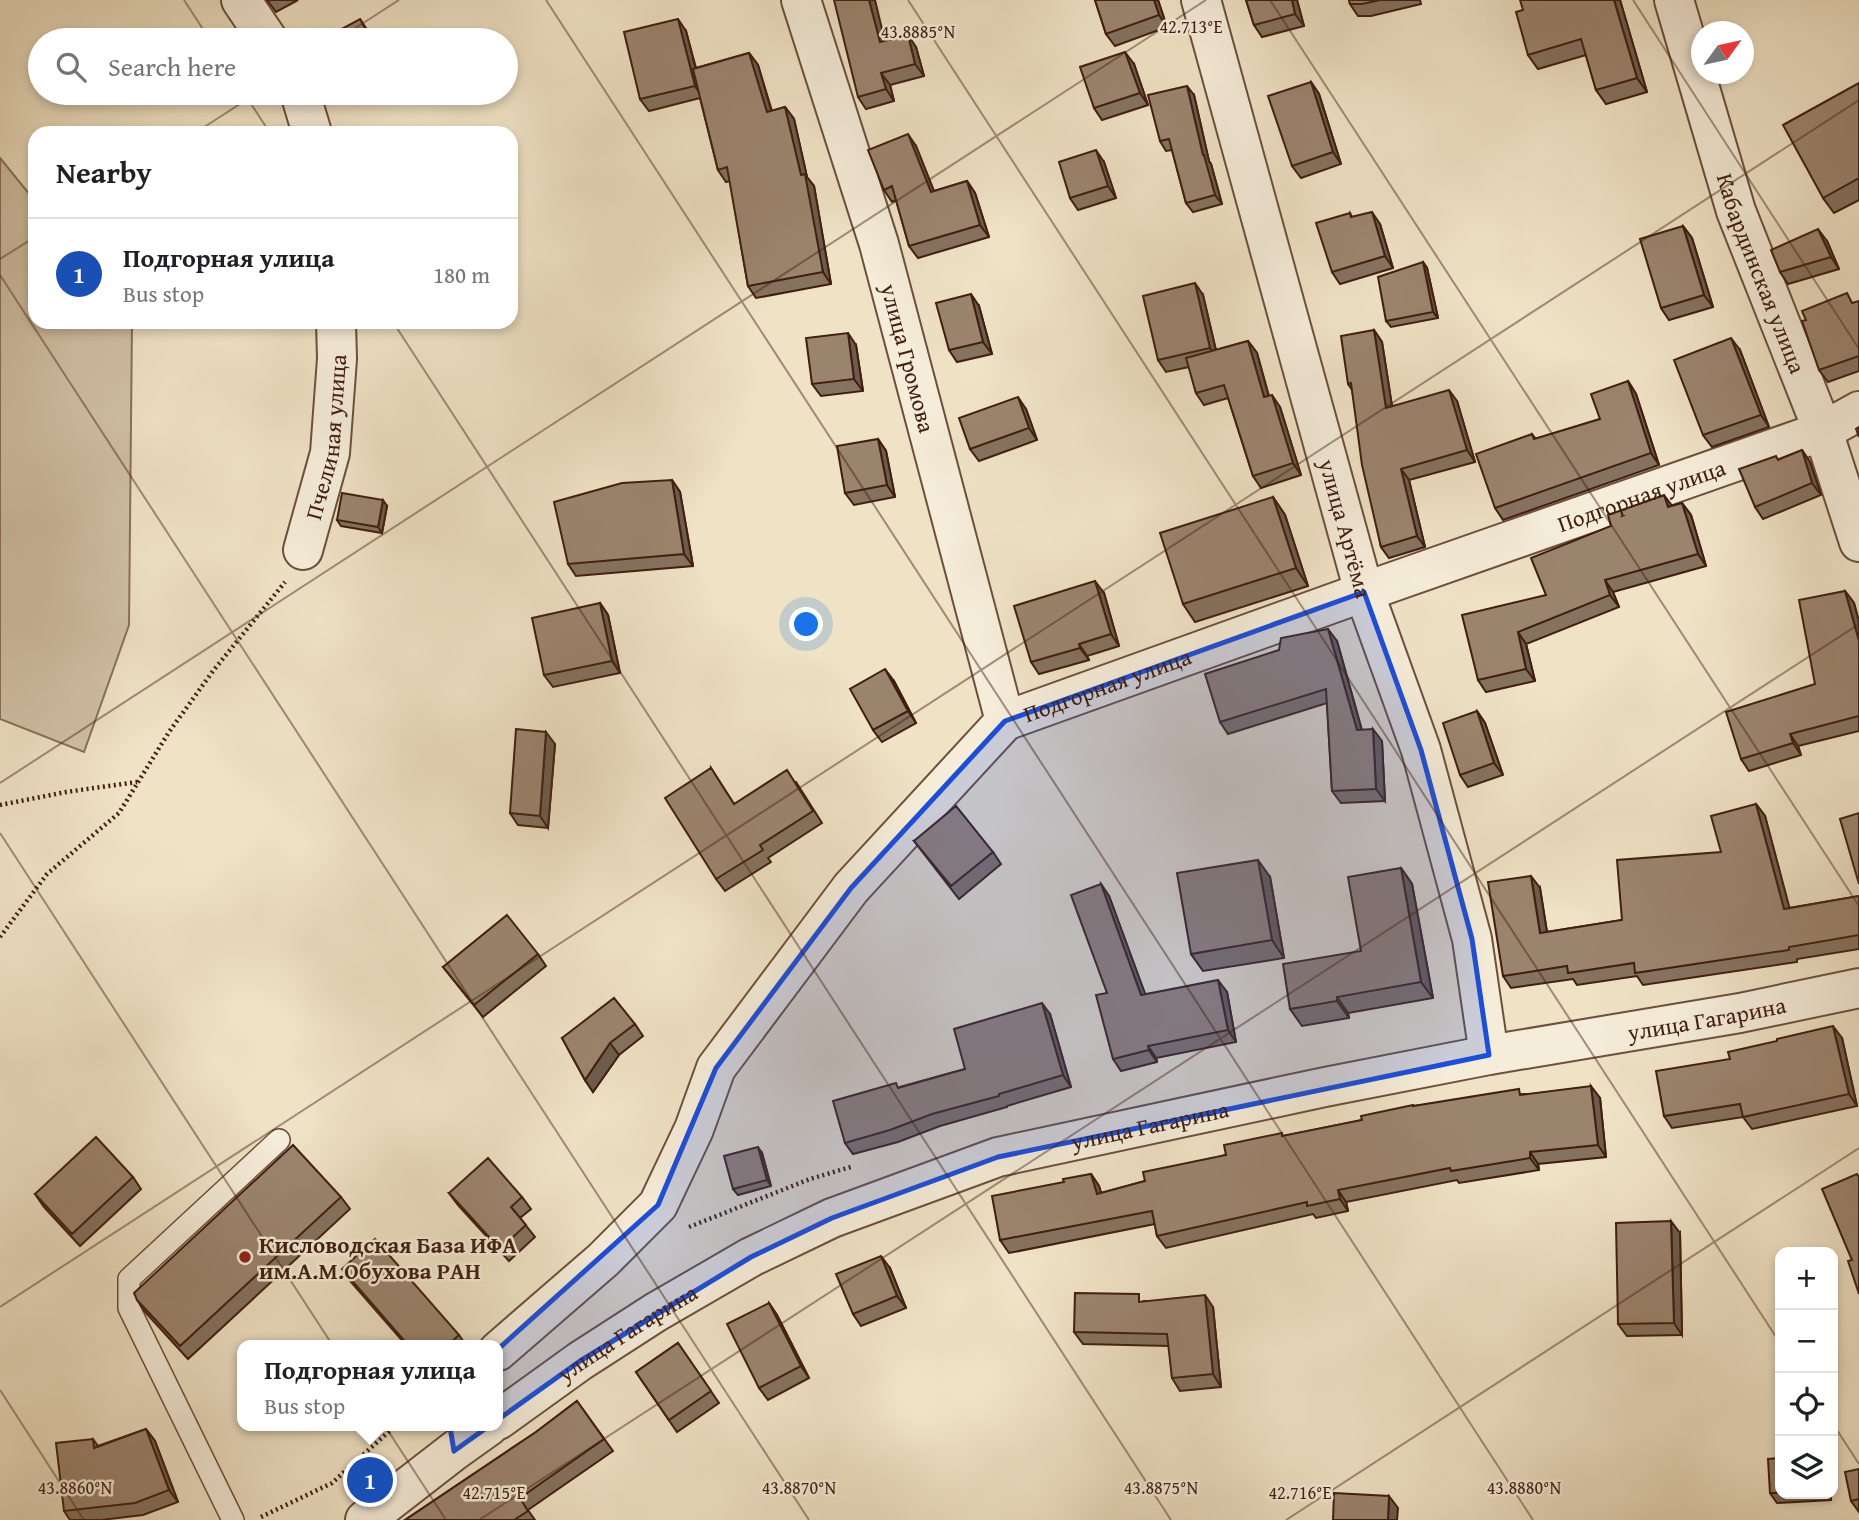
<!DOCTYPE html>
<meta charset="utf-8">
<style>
body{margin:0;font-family:"Gentium Book Plus",serif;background:#f2f2f2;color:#202124}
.controls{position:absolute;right:21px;bottom:21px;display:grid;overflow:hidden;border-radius:14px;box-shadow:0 4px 10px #0003}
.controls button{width:63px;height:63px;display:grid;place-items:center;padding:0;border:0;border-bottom:2px solid #e0e0e0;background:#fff;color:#202124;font:35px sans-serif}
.compass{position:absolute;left:1691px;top:21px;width:63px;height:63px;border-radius:50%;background:#fff;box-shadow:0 4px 10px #0003;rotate:57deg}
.you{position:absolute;left:807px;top:625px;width:24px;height:24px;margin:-18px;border:5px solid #fff;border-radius:50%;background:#1a73e8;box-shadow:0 0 0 10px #1a73e833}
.badge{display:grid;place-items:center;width:46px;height:46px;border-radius:50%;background:#b45309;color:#fff;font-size:23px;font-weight:700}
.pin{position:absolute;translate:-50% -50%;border:4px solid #fff;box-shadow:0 2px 7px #0006}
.popup{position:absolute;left:237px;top:1340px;width:266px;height:91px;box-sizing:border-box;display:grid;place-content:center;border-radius:14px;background:#fff;filter:drop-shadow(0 2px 5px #0005);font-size:23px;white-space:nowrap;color:#757577}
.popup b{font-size:26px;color:#202124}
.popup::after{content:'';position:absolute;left:50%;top:100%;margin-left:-14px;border:14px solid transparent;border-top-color:#fff}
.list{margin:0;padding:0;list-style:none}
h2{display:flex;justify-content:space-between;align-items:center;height:91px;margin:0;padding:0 28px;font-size:30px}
h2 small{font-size:23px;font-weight:400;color:#757577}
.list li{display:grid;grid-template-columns:46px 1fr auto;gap:21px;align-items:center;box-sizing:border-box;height:112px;padding:0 28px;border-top:2px solid #e0e0e0}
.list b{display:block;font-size:26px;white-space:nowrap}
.list p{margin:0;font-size:23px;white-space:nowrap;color:#757577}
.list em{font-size:23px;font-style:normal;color:#757577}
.icon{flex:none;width:38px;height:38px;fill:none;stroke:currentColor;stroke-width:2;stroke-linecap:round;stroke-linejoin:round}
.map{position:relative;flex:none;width:1859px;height:1520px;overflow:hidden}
.search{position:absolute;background:#fff;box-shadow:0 4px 10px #0003;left:28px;top:28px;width:490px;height:77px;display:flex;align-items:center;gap:18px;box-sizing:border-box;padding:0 24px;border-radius:38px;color:#757577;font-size:26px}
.panel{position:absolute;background:#fff;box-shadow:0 4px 10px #0003;left:28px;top:126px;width:490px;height:203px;border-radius:21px}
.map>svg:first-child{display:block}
</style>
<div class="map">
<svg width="1859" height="1520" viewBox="0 0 1859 1520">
<rect width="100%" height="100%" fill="#efe2c5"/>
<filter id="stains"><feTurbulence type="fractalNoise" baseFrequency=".00286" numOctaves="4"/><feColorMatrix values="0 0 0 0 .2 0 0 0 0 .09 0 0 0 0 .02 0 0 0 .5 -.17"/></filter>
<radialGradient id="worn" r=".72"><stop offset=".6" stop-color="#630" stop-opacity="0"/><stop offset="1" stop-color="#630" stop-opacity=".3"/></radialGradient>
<path fill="#d1c1a6" stroke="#88705b" stroke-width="2" d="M0,158L35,201V322H132L129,625L84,752L0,719Z"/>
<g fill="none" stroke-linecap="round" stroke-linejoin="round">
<defs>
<path id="service" d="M233,1520L129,1308V1279L279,1140"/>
<g id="minor">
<path d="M241,0L268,40"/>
<path id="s1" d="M801,0L879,244L1005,721"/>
<path id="s2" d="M1201,0L1364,592L1421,750L1472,939L1489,1055"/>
<path id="s3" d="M1674,0L1736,211L1823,431L1859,542"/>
<path d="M300,93L312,133"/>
<path id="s4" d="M303,550L330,453L337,359L336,322"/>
<path id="s5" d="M498,1351L603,1260L658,1205L694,1129L716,1068L851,888L1005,721L1364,592L1823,431L1859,411"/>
</g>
<g id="tertiary">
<path id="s6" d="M498,1420L580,1361L656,1312L751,1257L832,1218L998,1157L1325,1087L1489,1055L1740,1013L1859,988"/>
<path d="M365,1520L454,1451L489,1426"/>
</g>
</defs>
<use href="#service" stroke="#6c4f3d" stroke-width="24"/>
<use href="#minor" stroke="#6c4f3d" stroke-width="42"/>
<use href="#tertiary" stroke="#6c4f3d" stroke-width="42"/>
<path stroke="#401e10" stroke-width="4.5" stroke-dasharray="2 3.5" stroke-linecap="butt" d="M0,805L66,792L137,782
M0,937L47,874L119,813L169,732L213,671L285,582
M689,1227L810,1179L854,1166
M261,1517L332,1483L395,1426"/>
<use href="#service" stroke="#f5ecd9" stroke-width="21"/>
<use href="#minor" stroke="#f5ecd9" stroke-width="38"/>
<use href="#tertiary" stroke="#f5ecd9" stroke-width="38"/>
</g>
<path fill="#85725f" stroke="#401e10" stroke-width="2" d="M267,0H298L276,12Z
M1095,0H1158L1167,27L1115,46L1106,34Z
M1246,0H1297L1304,26L1262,37L1254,25Z
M1349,0H1420L1421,4L1371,16H1358L1350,4Z
M1620,0L1647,92L1606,104L1596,90L1586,55L1538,69L1528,55Z
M686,31L696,68L749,53L758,65L772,111L785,107L794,119L807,177L814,186L831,284L756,298L748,286L730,181L726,182L718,170L700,98L649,111L640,99Z
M885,41L916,47L924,76L890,85L894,101L866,109L858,97Z
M1134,64L1148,105L1102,120L1094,108Z
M1311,82L1319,94L1341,164L1301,178L1292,166Z
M1859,83V200L1834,213L1823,198Z
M1194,95L1209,161L1211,164L1222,204L1193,212L1186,203L1172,150L1166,151L1160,141Z
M916,146L934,191L967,181L975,193L989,237L918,258L909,246L896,200L892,202L884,190Z
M1104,162L1116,198L1078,210L1070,198Z
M1350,213L1352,217L1380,224L1393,268L1340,284L1332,272Z
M1683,226L1692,238L1713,307L1669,320L1661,308Z
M1827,241L1839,269L1788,284L1780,272Z
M1423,262L1427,268L1438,318L1391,327L1386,321Z
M1203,295L1216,350L1248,341L1257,353L1269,396L1280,407L1301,475L1261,488L1253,476L1228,398L1204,405L1196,393L1189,367L1166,372L1158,360Z
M1859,301V371L1828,382L1819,370L1854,303Z
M979,306L992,354L957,362L949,350Z
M1374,330L1382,342L1392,406L1457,401L1475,462L1409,480L1425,547L1389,558L1381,547L1352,390L1348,384Z
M856,345L863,391L821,396L812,384Z
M1740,350L1769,427L1712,447L1703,435Z
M1628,381L1636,394L1659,465L1503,520L1495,508L1532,434L1536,439L1600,419Z
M1026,409L1037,440L979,461L970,449Z
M878,439L886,451L895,497L854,505L845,493Z
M1802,450L1810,462L1821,495L1763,519L1755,507L1779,459Z
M672,480L680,492L693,566L576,576L568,564Z
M1273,497L1285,515L1308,586L1195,622L1183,604Z
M1682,503L1691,515L1706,566L1613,592L1619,607L1526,644L1535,681L1486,692L1478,680L1546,595L1672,506Z
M387,506L382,533L341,526L337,520Z
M1845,591L1854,603L1859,622V731L1798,746L1801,755L1749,771L1741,759L1815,684Z
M1104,593L1119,646L1087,656L1089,660L1039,674L1031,662Z
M600,603L608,615L620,673L553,687L544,675Z
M1337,641L1362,730L1382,741L1385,801L1341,803L1332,791L1327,703L1228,734L1220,722Z
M894,681L916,723L882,742L873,730Z
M1477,711L1485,723L1503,775L1468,787L1460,775Z
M555,744L548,828L518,825L510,813Z
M711,768L734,804L796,782L822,823L768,858L771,862L725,891L716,879Z
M1756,804L1765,816L1789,908L1859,896V949L1797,959V962L1643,985L1637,976L1577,985L1573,979L1511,988L1503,976L1540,888L1547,932L1622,920L1721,852Z
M914,841L993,852L1001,864L959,899Z
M1401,868L1412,884L1433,998L1348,1013L1349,1018L1302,1026L1290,1009L1361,951Z
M1270,877L1284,958L1203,971L1191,954Z
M1101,884L1109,896L1145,994L1227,992L1236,1042L1156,1058L1157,1062L1121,1071L1113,1059L1107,993Z
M538,954L546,966L483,1017L443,967Z
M1050,1014L1071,1087L1007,1106V1107L940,1126L898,1142L853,1154L845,1143L900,1087L965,1069Z
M635,1024L643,1036L619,1055L593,1092L585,1080L562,1038Z
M1842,1038L1857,1106L1752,1129L1743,1117L1672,1128L1664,1116L1730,1059Z
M1523,1094L1600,1098L1606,1157L1538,1164L1539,1170L1459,1183L1457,1180L1346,1202L1348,1211L1316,1218L1313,1214L1166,1248L1157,1236L1155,1224L1009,1253L1000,1240L1064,1182L1091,1174L1099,1186L1101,1193L1145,1181L1284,1136L1362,1120L1414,1106Z
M762,1153L771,1186L738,1195L733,1189Z
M133,1177L141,1189L80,1246L44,1207L35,1194Z
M449,1193L522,1197L531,1209L520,1218L535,1237L509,1261L458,1205Z
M341,1197L350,1209L188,1359L145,1312L137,1300Z
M1680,1233L1682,1335L1627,1336L1618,1324Z
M890,1268L906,1308L861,1326L853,1314Z
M342,1269L459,1335L466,1345H406L350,1281Z
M1144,1301L1213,1307L1221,1387L1180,1391L1172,1378L1169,1346L1083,1344L1074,1332Z
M769,1303L777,1315L809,1378L768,1400L759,1388Z
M678,1343L719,1403L677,1432L636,1372Z
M577,1401L613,1451L528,1510L535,1520H405L536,1432Z
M146,1429L155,1441L178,1502L143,1515L101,1520H70L64,1511L93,1439L98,1446Z
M1780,1458V1494H1831V1500L1777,1503L1770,1493Z
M1859,1469V1512L1851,1501Z"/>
<path fill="#6c5c4d" stroke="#401e10" stroke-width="2" d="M869,0H875L888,54L880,42Z
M1154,0H1158L1167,27L1159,15Z
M1292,0H1297L1304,26L1295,14Z
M1614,0H1620L1647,92L1637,78Z
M360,19L368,31L373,40H371Z
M678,19L686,31L703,98L695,86Z
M908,35L916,47L924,76L915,64Z
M1125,52L1134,64L1148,105L1140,93Z
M749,53L758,65L775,124L767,112Z
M881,73L890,85L894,101L886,89Z
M1311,82L1319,94L1341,164L1333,152Z
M1187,86L1194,95L1209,161L1211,164L1222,204L1215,195L1203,155Z
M785,107L794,119L807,177L814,186L831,284L823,272Z
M908,134L916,146L939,204L931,192Z
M1096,150L1104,162L1116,198L1108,186Z
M967,181L975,193L989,237L980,225Z
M1372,212L1380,224L1393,268L1385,256Z
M1683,226L1692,238L1713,307L1704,295Z
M1818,229L1827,241L1839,269L1831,257Z
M1423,262L1427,268L1438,318L1433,312Z
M1195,283L1203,295L1218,360L1210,348Z
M971,294L979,306L992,354L983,342Z
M1374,330L1382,342L1394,419L1386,408Z
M848,333L856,345L863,391L854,379Z
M1731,338L1740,350L1769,427L1761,415Z
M1248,341L1257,353L1272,409L1264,397Z
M1628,381L1636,394L1659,465L1651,453Z
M1449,390L1457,401L1475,462L1467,450Z
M1272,395L1280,407L1301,475L1293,463Z
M1018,397L1026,409L1037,440L1029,428Z
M878,439L886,451L895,497L887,485Z
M1802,450L1810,462L1821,495L1812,483Z
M1401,469L1409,480L1425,547L1417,536Z
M672,480L680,492L693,566L684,554Z
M1664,495L1673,507H1668Z
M1273,497L1285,515L1308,586L1296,568Z
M383,500L387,506L382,533L378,527Z
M1682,503L1691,515L1706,566L1698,554Z
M1605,580L1613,592L1619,607L1610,595Z
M1095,581L1104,593L1119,646L1111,634Z
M1845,591L1854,603L1859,622V641Z
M600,603L608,615L620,673L612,661Z
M1328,629L1337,641L1365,742L1357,730Z
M1518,632L1526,644L1535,681L1526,669Z
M1079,644L1087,656L1089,660L1080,648Z
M885,669L894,681L916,723L908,711Z
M1477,711L1485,723L1503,775L1494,763Z
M1373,729L1382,741L1385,801L1376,789Z
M546,732L555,744L548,828L540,816Z
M1790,734L1798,746L1801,755L1793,743Z
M1756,804L1765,816L1793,921L1784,909Z
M1258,860L1270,877L1284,958L1272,940Z
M1401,868L1412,884L1433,998L1421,982Z
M1531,876L1540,888L1549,945L1540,933Z
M1101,884L1109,896L1150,1007L1141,995Z
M1218,980L1227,992L1236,1042L1228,1030Z
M1337,997L1348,1013L1349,1018L1337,1001Z
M1042,1003L1050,1014L1071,1087L1063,1075Z
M1833,1026L1842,1038L1857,1106L1849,1094Z
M610,1043L619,1055L593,1092L585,1080Z
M1148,1046L1156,1058L1157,1062L1149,1050Z
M1591,1086L1600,1098L1606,1157L1598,1145Z
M758,1147L762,1153L771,1186L767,1180Z
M1530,1152L1538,1164L1539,1170L1530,1158Z
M1091,1174L1099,1186L1105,1206L1097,1194Z
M1338,1190L1346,1202L1348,1211L1340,1199Z
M1671,1221L1680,1233L1682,1335L1674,1323Z
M881,1256L890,1268L906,1308L897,1296Z
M1205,1295L1213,1307L1221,1387L1213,1374Z
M769,1303L777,1315L809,1378L801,1366Z
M146,1429L155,1441L178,1502L169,1490Z
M1389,1496L1398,1508L1397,1520H1388Z"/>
<path fill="#9b846e" stroke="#401e10" stroke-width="2" d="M834,0H869L880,42L908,35L915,64L881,73L886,89L858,97Z
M1095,0H1154L1159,15L1106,34Z
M1246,0H1292L1295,14L1254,25Z
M1349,0H1380L1362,4H1350Z
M1520,0H1614L1637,78L1596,90L1581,39L1528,55L1516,12L1523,10Z
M360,19L371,40H326L325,38Z
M678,19L695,86L640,99L624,32Z
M1125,52L1140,93L1094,108L1080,67Z
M749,53L767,112L785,107L801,175L805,174L823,272L748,286L727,167L718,170L693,69Z
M1311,82L1333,152L1292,166L1268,96Z
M1859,83V178L1823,198L1783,125Z
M1187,86L1203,155H1204L1215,195L1186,203L1169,139L1160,141L1148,95Z
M908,134L931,192L967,181L980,225L909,246L892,186L884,190L868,150Z
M1096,150L1108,186L1070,198L1059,162Z
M1372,212L1385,256L1332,272L1316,223L1350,213L1351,217Z
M1683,226L1704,295L1661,308L1640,239Z
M1818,229L1831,257L1780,272L1771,250Z
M1423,262L1433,312L1386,321L1378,277Z
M1195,283L1210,348L1158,360L1143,296Z
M1847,293L1852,303L1859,301V356L1819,370L1802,321L1806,320L1802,311Z
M971,294L983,342L949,350L936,303Z
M1374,330L1386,408L1449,390L1467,450L1401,469L1417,536L1381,547L1362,465L1351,383L1348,384L1341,336Z
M848,333L854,379L812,384L806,338Z
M1731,338L1761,415L1703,435L1674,360Z
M1248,341L1264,397L1272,395L1293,463L1253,476L1224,385L1196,393L1186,358Z
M1628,381L1651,453L1495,508L1476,454L1532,434L1534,439L1600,419L1591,394Z
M1018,397L1029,428L970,449L959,418Z
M1859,427V437L1856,429Z
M878,439L887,485L845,493L837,446Z
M1802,450L1812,483L1755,507L1739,469L1776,456L1778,460Z
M672,480L684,554L568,564L554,502L622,483Z
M342,493L383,500L378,527L337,520Z
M1664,495L1668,507L1682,503L1698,554L1605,580L1610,595L1518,632L1526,669L1478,680L1462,615L1546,595L1531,558L1611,526L1608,515Z
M1273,497L1296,568L1183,604L1160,533Z
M1095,581L1111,634L1079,644L1080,648L1031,662L1014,606Z
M1845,591L1859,641V716L1790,734L1793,743L1741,759L1726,712L1815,684L1799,600Z
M600,603L612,661L544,675L532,618Z
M1328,629L1357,730L1373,729L1376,789L1332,791L1326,689L1220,722L1205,674L1279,650L1281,638Z
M885,669L908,711L873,730L850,689Z
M1477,711L1494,763L1460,775L1443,723Z
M516,729L546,732L540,816L510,813Z
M711,768L734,804L787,770L813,811L760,845L763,850L716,879L665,798Z
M1756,804L1784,909L1859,896V935L1789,947V950L1635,973L1634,963L1568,973L1567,966L1503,976L1488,882L1531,876L1540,933L1622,920L1617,860L1721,852L1711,816Z
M956,806L993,852L951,886L914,841Z
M1859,813V884L1840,819Z
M1258,860L1272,940L1191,954L1177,873Z
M1401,868L1421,982L1337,997V1001L1290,1009L1283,964L1361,951L1348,877Z
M1101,884L1141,995L1218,980L1228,1030L1148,1046L1149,1050L1113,1059L1096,995L1107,993L1071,895Z
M507,915L538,954L474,1005L443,967Z
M614,998L635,1024L610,1043L585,1080L562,1038Z
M1042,1003L1063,1075L999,1094V1096L932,1114L890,1130L845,1143L833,1101L896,1083L898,1088L965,1069L954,1029Z
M1833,1026L1849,1094L1743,1117L1740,1104L1664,1116L1656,1071L1730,1059L1728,1052L1777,1041V1039Z
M1591,1086L1598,1145L1530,1152V1158L1451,1171L1450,1168L1338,1190L1340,1199L1307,1206V1202L1157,1236L1152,1211L1000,1240L992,1196L1064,1182L1063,1179L1091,1174L1097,1194L1145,1181L1143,1172L1226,1155L1224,1145L1282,1133V1136L1362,1120L1361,1116L1413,1105V1106L1519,1089L1520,1095Z
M96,1137L133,1177L72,1234L35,1194Z
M293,1145L341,1197L180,1346L137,1300L134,1293Z
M758,1147L767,1180L733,1189L724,1156Z
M488,1158L522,1197L511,1207L526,1225L500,1249L449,1193Z
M1857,1174L1859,1177V1294L1848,1261L1852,1260L1822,1189Z
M1671,1221L1674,1323L1618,1324L1616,1223Z
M375,1239L459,1335L448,1345H408L342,1269Z
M881,1256L897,1296L853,1314L836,1274Z
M1075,1293L1139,1294V1302L1205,1295L1213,1374L1172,1378L1167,1334L1074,1332Z
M769,1303L801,1366L759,1388L727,1324Z
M678,1343L711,1391L669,1420L636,1372Z
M577,1401L604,1439L520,1498L528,1511L514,1520H405L536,1432Z
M146,1429L169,1490L135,1503L64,1511L56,1443L93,1439L94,1448Z
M1780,1458V1493H1770L1768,1459Z
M1859,1469V1499L1851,1501L1845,1472Z
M1334,1493L1389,1496L1388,1520H1333Z"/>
<path fill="#1d4ed8" fill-opacity="0.2" stroke="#1d4ed8" stroke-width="5" stroke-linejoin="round" d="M1364,592L1421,750L1472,939L1489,1055L998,1157L832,1218L751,1257L580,1361L454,1451L445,1397L658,1205L716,1068L851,888L1005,721Z"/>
<path fill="none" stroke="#401e10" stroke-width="2" stroke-opacity="0.45" d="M184,0L210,40M546,0L1533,1520M908,0L1780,1343M1270,0L1859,906M1633,0L1859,349M337,40L399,0M244,93L270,133M195,133L257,93M0,259L35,237M0,275L809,1520M393,322L1171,1520M0,783L1206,0M0,833L446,1520M0,1307L1859,100M0,1390L84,1520M1833,1424L1859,1464M479,1520L1859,624M1286,1520L1859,1148"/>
<circle fill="#8f2418" stroke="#f5ecd9" stroke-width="2.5" cx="245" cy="1257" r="7"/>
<g text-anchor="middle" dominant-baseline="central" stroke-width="5" stroke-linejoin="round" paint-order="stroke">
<g font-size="23" fill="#401e10" stroke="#f5ecd9">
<text stroke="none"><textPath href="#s3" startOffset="287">Кабардинская улица</textPath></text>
<text stroke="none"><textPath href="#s1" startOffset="374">улица Громова</textPath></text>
<text stroke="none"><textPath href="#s4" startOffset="116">Пчелиная улица</textPath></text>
<text stroke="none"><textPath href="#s5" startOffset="1493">Подгорная улица</textPath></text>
<text stroke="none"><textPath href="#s2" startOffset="548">улица Артёма</textPath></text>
<text stroke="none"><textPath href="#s5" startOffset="926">Подгорная улица</textPath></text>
<text stroke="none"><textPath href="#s6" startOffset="1290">улица Гагарина</textPath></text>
<text stroke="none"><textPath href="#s6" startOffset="723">улица Гагарина</textPath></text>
<text stroke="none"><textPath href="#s6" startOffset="156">улица Гагарина</textPath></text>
</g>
<g font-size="23" font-weight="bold" fill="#401e10" stroke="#f5ecd9" text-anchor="start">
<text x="259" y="1244">Кисловодская База ИФА<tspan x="259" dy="26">им.А.М.Обухова РАН</tspan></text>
</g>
</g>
<g font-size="18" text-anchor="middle" fill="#401e10" stroke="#f5ecd9" stroke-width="5" stroke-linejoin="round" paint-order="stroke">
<text x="1191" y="33">42.713°E</text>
<text x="918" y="38">43.8885°N</text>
<text x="75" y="1494">43.8860°N</text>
<text x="799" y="1494">43.8870°N</text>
<text x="1161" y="1494">43.8875°N</text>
<text x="1524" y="1494">43.8880°N</text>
<text x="494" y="1499">42.715°E</text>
<text x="1300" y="1499">42.716°E</text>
</g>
<rect width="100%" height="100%" filter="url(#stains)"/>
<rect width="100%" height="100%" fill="url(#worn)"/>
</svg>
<div class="controls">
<button>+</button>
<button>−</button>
<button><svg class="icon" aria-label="locate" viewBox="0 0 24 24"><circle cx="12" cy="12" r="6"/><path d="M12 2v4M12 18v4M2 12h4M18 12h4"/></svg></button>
<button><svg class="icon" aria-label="layers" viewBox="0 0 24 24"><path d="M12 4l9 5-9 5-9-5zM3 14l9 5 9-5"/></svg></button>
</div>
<svg class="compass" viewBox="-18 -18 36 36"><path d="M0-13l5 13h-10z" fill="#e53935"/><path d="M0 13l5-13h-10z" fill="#757577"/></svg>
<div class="you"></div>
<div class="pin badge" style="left:370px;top:1480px;background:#1a4fb4">1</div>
<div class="popup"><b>Подгорная улица</b>Bus stop</div>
<div class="search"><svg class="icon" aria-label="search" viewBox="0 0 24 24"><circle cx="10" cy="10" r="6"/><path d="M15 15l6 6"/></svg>Search here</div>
<section class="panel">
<h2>Nearby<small></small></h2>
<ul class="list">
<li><span class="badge" style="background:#1a4fb4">1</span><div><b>Подгорная улица</b><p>Bus stop</p></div><em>180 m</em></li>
</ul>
</section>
</div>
